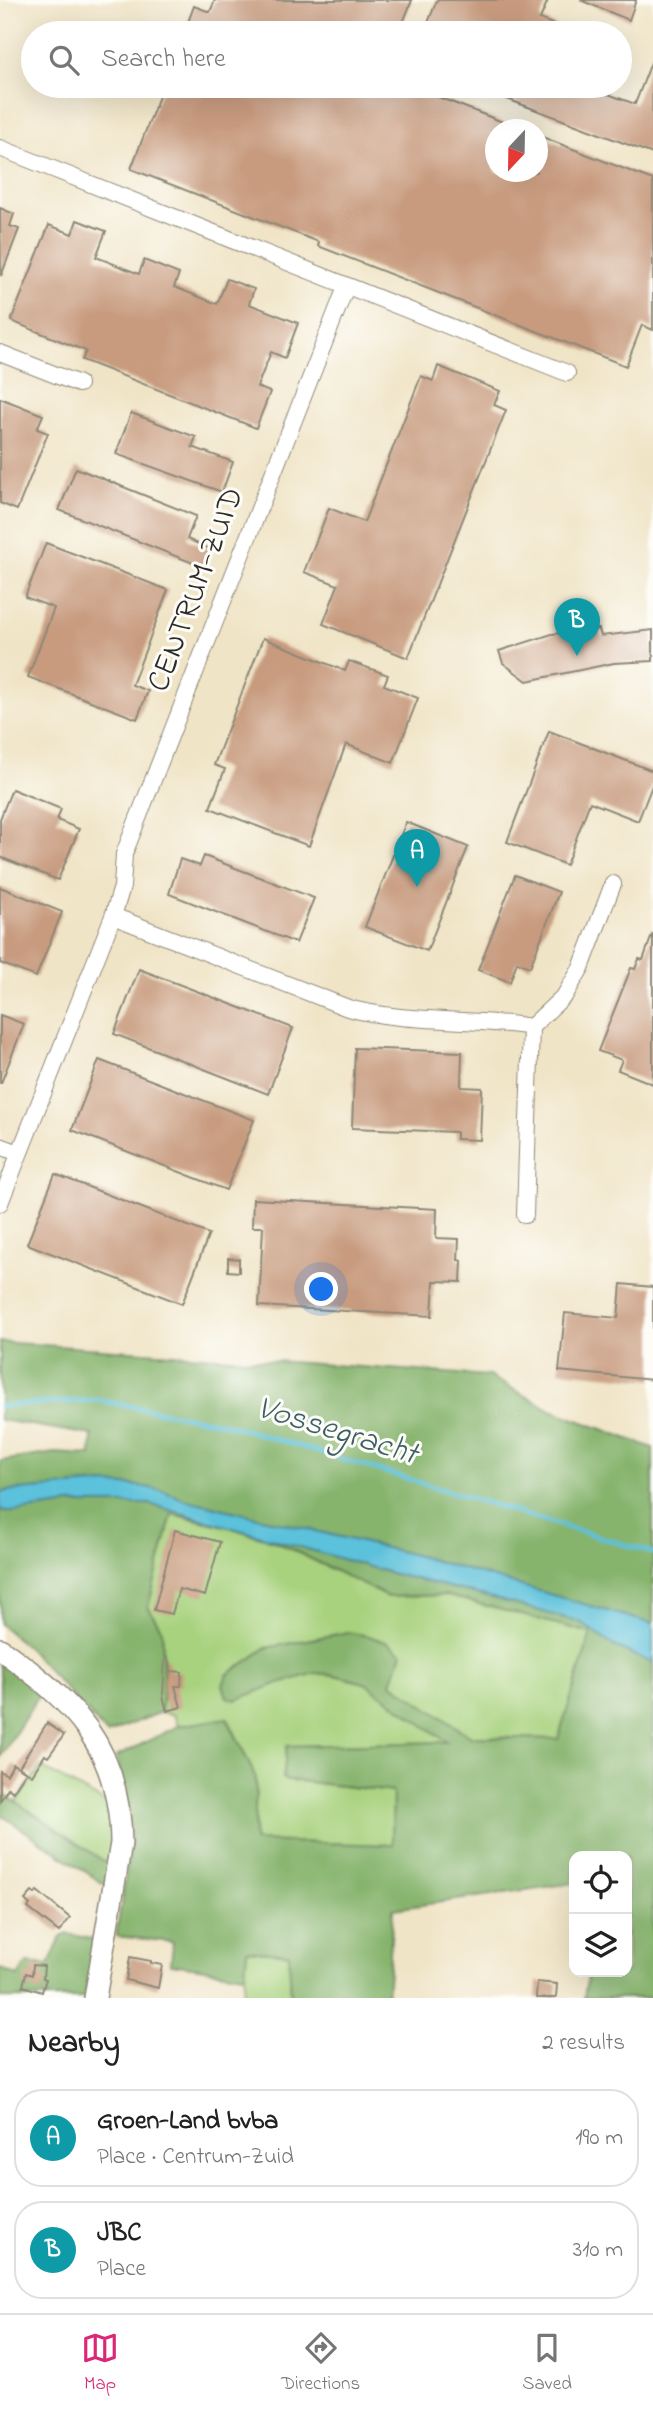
<!DOCTYPE html>
<meta charset="utf-8">
<style>
body{margin:0;font-family:"Indie Flower",sans-serif;background:#f6f6f6;color:#222}
.controls{position:absolute;right:21px;bottom:21px;display:grid;overflow:hidden;border-radius:14px;box-shadow:0 7px 28px #0002}
.controls button{width:63px;height:63px;display:grid;place-items:center;padding:0;border:0;border-bottom:2px solid #e0e0e0;background:#fff;color:#222;font:35px sans-serif}
.compass{position:absolute;left:485px;top:119px;width:63px;height:63px;border-radius:50%;background:#fff;box-shadow:0 7px 28px #0002;rotate:202deg}
.you{position:absolute;left:322px;top:1290px;width:24px;height:24px;margin:-18px;border:5px solid #fff;border-radius:50%;background:#1a73e8;box-shadow:0 0 0 10px #1a73e833}
.badge{display:grid;place-items:center;width:46px;height:46px;border-radius:50%;background:#db2777;color:#fff;font-size:23px;font-weight:700}
.pin{position:absolute;translate:-50% -58px;filter:drop-shadow(0 2px 4px #0008)}
.pin::after{content:'';position:absolute;top:37px;width:24px;height:21px;background:inherit;clip-path:polygon(0 0,100% 0,50% 100%)}
.list{margin:0;padding:0;list-style:none}
h2{display:flex;justify-content:space-between;align-items:center;height:91px;margin:0;padding:0 28px;font-size:30px}
h2 small{font-size:23px;font-weight:400;color:#767676}
.list li{display:grid;grid-template-columns:46px 1fr auto;gap:21px;align-items:center;box-sizing:border-box;height:98px;margin:0 14px 14px;padding:0 14px;border:2px solid #e0e0e0;border-radius:28px}
.list b{display:block;font-size:26px;white-space:nowrap}
.list p{margin:0;font-size:23px;white-space:nowrap;color:#767676}
.list em{font-size:23px;font-style:normal;color:#767676}
.icon{flex:none;width:38px;height:38px;fill:none;stroke:currentColor;stroke-width:2;stroke-linecap:round;stroke-linejoin:round}
.map{position:relative;flex:none;width:653px;height:1998px;overflow:hidden}
.search{position:absolute;background:#fff;box-shadow:0 7px 28px #0002;left:21px;right:21px;top:21px;height:77px;display:flex;align-items:center;gap:18px;box-sizing:border-box;padding:0 24px;border-radius:38px;color:#767676;font-size:26px}
.sheet{height:315px;background:#fff}
nav{display:flex;justify-content:space-around;align-items:center;box-sizing:border-box;height:98px;border-top:2px solid #e0e0e0;background:#fff;font-size:19px;color:#767676}
nav a{display:grid;justify-items:center;gap:4px}
nav .on{color:#db2777}
.map>svg:first-child{display:block}
</style>
<div class="map">
<svg width="653" height="1998" viewBox="0 0 653 1998">
<rect width="100%" height="100%" fill="#fdfcf7"/>
<filter id="ink" filterUnits="userSpaceOnUse"><feTurbulence type="fractalNoise" baseFrequency=".0143" numOctaves="2"/><feDisplacementMap in="SourceGraphic" scale="14" xChannelSelector="R" yChannelSelector="G"/><feConvolveMatrix kernelMatrix="1 2 1 2 8 2 1 2 1" color-interpolation-filters="sRGB"/></filter>
<filter id="wash" filterUnits="userSpaceOnUse"><feTurbulence type="fractalNoise" baseFrequency=".00686" numOctaves="4" result="noise"/><feDisplacementMap in="SourceGraphic" scale="28" xChannelSelector="R" yChannelSelector="G"/><feGaussianBlur stdDeviation="1.57" result="paint"/><feColorMatrix in="noise" values="0 0 0 0 0 0 0 0 0 0 0 0 0 0 0 0 0 1.4 0 .05"/><feComposite in="paint" operator="in"/></filter>
<g filter="url(#wash)">
<rect width="100%" height="100%" fill="#f0e4c6"/>
<path fill="#a8d27e" stroke="#6a7e54" stroke-width="2" d="M172,1514L230,1527L277,1542L388,1597L445,1595L591,1633L559,1739L471,1737L321,1637L266,1648L227,1675L279,1683L316,1673L334,1675L365,1683L448,1742L288,1746L283,1779L393,1792L392,1845L254,1841L256,1778L228,1718L178,1726L174,1715L161,1712L164,1681L162,1630L148,1607Z
M41,1767L109,1805L113,1835L111,1866L16,1802Z
M247,1950L289,1954L291,1998H243Z"/>
<path fill="#86b46d" stroke="#58704c" stroke-width="2" d="M0,1342L489,1376L551,1410L653,1448V1998H584L588,1972H627V1856H574V1883L393,1909L387,1998H291L289,1954L247,1950L245,1975L171,1964L173,1942L116,1936L131,1843L128,1800L116,1757L178,1726L227,1718L256,1778L254,1841L392,1845L393,1792L283,1779L287,1746L447,1742L365,1683L334,1675L316,1673L279,1683L236,1700L227,1697L223,1685L227,1675L266,1648L348,1632L369,1636L388,1643L402,1653L391,1683L471,1737L558,1739L591,1633L445,1595L388,1597L277,1542L230,1527L172,1514L148,1607L162,1630L164,1681L161,1712L107,1734L32,1652L0,1624V1461L54,1453L91,1455L92,1435L0,1420Z
M0,1663L41,1692L0,1758Z
M0,1791L111,1866L107,1886L0,1814Z
M68,1934L97,1940L84,1998H0V1968L18,1976L27,1963L49,1965L61,1937Z"/>
<path fill="#5cc1da" stroke="#447682" stroke-width="2" d="M91,1484C127,1485 149,1483 183,1499L415,1555L653,1624V1663L614,1646L580,1622L481,1595L394,1574L149,1504H72L12,1512L0,1510V1494L6,1491Z"/>
<g fill="none" stroke-linecap="round" stroke-linejoin="round">
<path stroke="#5cc1da" stroke-width="4.5" d="M0,1406L97,1400L222,1423L653,1553"/>
</g>
<g id="blocks">
<path fill="#c89b7f" d="M215,0H412L399,33H184L194,6L210,12Z
M437,0H548L540,19L574,33H424Z
M580,0H636L629,20Z
M652,60L653,154L475,87L607,86L605,93L635,104Z
M163,86H410L521,129L495,130V172H537V135L653,180V330L642,325L626,366L318,246L319,242L131,169Z
M0,208L14,214L10,226L19,229L1,276Z
M77,220L106,231L96,257L139,274L144,260L179,274L174,287L217,304L227,279L254,289L249,304L298,323L285,358L271,352L257,387L270,392L256,428L82,360L86,351L11,321L49,225L72,234Z
M438,366L500,391L494,405L506,410L408,658L323,624L338,585L304,572L329,508L364,522L421,376L433,381Z
M0,398L43,415L37,429L48,433L17,510L0,503Z
M131,413L196,437L192,447L233,462L222,492L116,454Z
M76,468L196,516L187,539L210,549L203,567L59,510Z
M46,543L168,590L132,685L148,691L137,719L28,677L54,608L25,597Z
M599,629L601,636L653,630V661L614,663L527,681L503,663L499,651L552,634Z
M263,638L345,671L349,661L388,675L384,685L418,698L393,763L346,744L309,846L210,808L225,769L214,765Z
M549,731L653,771V783L638,821L590,802L566,865L507,842Z
M12,789L61,809L57,820L79,829L58,880L0,857V819Z
M406,822L468,847L427,951L365,927Z
M204,856L314,898L296,943L169,894L180,859L200,866Z
M515,875L559,892L530,967L517,962L510,982L478,970Z
M0,887L62,912L36,977L0,963Z
M652,935L653,936V1084L618,1070L622,1060L598,1051L631,968L635,969L639,959L643,960Z
M139,969L293,1028L268,1094L114,1034Z
M0,1015L24,1024L1,1083H0Z
M355,1048L462,1052L461,1087L482,1088L480,1140L456,1139V1132L352,1128Z
M99,1060L254,1120L226,1190L72,1130Z
M55,1174L209,1234L182,1304L27,1244Z
M253,1199L437,1209L436,1238L459,1239L458,1260L462,1261L461,1282L434,1281L432,1316L259,1306L263,1227H252Z
M228,1258L239,1259V1272L228,1271Z
M621,1284L653,1287V1380L559,1371L565,1313L618,1318Z
M175,1530L220,1542L205,1596L179,1589L172,1614L154,1610Z
M167,1658L171,1671L182,1672L181,1686H175L181,1707L167,1711L163,1696L165,1659Z
M47,1723L64,1735L48,1757L45,1755L32,1775L19,1767Z
M13,1764L26,1772L13,1792L8,1788L0,1801V1771L7,1775Z
M37,1891L70,1918L59,1932L28,1908L30,1905L25,1900L32,1892L35,1894Z
M130,1957L151,1961V1963L162,1965L158,1988L126,1980Z
M33,1965L44,1966L43,1978L46,1979L42,1992L23,1986L26,1973L32,1975Z
M537,1982L557,1984L556,1998H536Z"/>
</g>
</g>
<g filter="url(#ink)">
<use href="#blocks" fill-opacity="0" stroke="#8e8878" stroke-width="2"/>
<g fill="none" stroke-linecap="round" stroke-linejoin="round">
<defs>
<path id="minor" d="M0,148L567,373
M0,353L79,384
M113,916L348,1008C408,1024 471,1017 531,1027L565,995L581,968L613,884
M0,1146L19,1153
M0,1203L113,916L122,887L124,854L346,287
M525,1215L531,1027"/>
<path id="tertiary" d="M0,1649C74,1702 120,1746 121,1843L95,1998"/>
</defs>
<use href="#minor" stroke="#8e8878" stroke-width="18"/>
<use href="#tertiary" stroke="#8e8878" stroke-width="24"/>
<use href="#minor" stroke="#fff" stroke-width="16"/>
<use href="#tertiary" stroke="#fff" stroke-width="21"/>
</g>
</g>
<g text-anchor="middle" dominant-baseline="central" stroke-width="6" stroke-linejoin="round" paint-order="stroke">
<g font-size="32" fill="#2b2b2b" stroke="#fdfcf7">
<text transform="translate(197 590) rotate(-69)">CENTRUM-ZUID</text>
</g>
<g font-size="33" font-style="italic" fill="#3c6068" stroke="#fdfcf7">
<text transform="translate(337 1432) rotate(17)">Vossegracht</text>
</g>
</g>
</svg>
<div class="controls">
<button><svg class="icon" aria-label="locate" viewBox="0 0 24 24"><circle cx="12" cy="12" r="6"/><path d="M12 2v4M12 18v4M2 12h4M18 12h4"/></svg></button>
<button><svg class="icon" aria-label="layers" viewBox="0 0 24 24"><path d="M12 4l9 5-9 5-9-5zM3 14l9 5 9-5"/></svg></button>
</div>
<svg class="compass" viewBox="-18 -18 36 36"><path d="M0-13l5 13h-10z" fill="#e53935"/><path d="M0 13l5-13h-10z" fill="#767676"/></svg>
<div class="you"></div>
<div class="pin badge" style="left:417px;top:887px;background:#0f9aa8">A</div>
<div class="pin badge" style="left:577px;top:656px;background:#0f9aa8">B</div>
<div class="search"><svg class="icon" aria-label="search" viewBox="0 0 24 24"><circle cx="10" cy="10" r="6"/><path d="M15 15l6 6"/></svg>Search here</div>
</div>
<section class="sheet">
<h2>Nearby<small>2 results</small></h2>
<ul class="list">
<li><span class="badge" style="background:#0f9aa8">A</span><div><b>Groen-Land bvba</b><p>Place · Centrum-Zuid</p></div><em>190 m</em></li>
<li><span class="badge" style="background:#0f9aa8">B</span><div><b>JBC</b><p>Place</p></div><em>310 m</em></li>
</ul>
</section>
<nav>
<a class="on"><svg class="icon" aria-label="map" viewBox="0 0 24 24"><path d="M3 6l6-2 6 2 6-2v14l-6 2-6-2-6 2zM9 4v14M15 6v14"/></svg>Map</a>
<a><svg class="icon" aria-label="directions" viewBox="0 0 24 24"><path d="M12 3l9 9-9 9-9-9zM9 14v-3h6M13 9l2 2-2 2"/></svg>Directions</a>
<a><svg class="icon" aria-label="saved" viewBox="0 0 24 24"><path d="M7 4h10v16l-5-4-5 4z"/></svg>Saved</a>
</nav>
